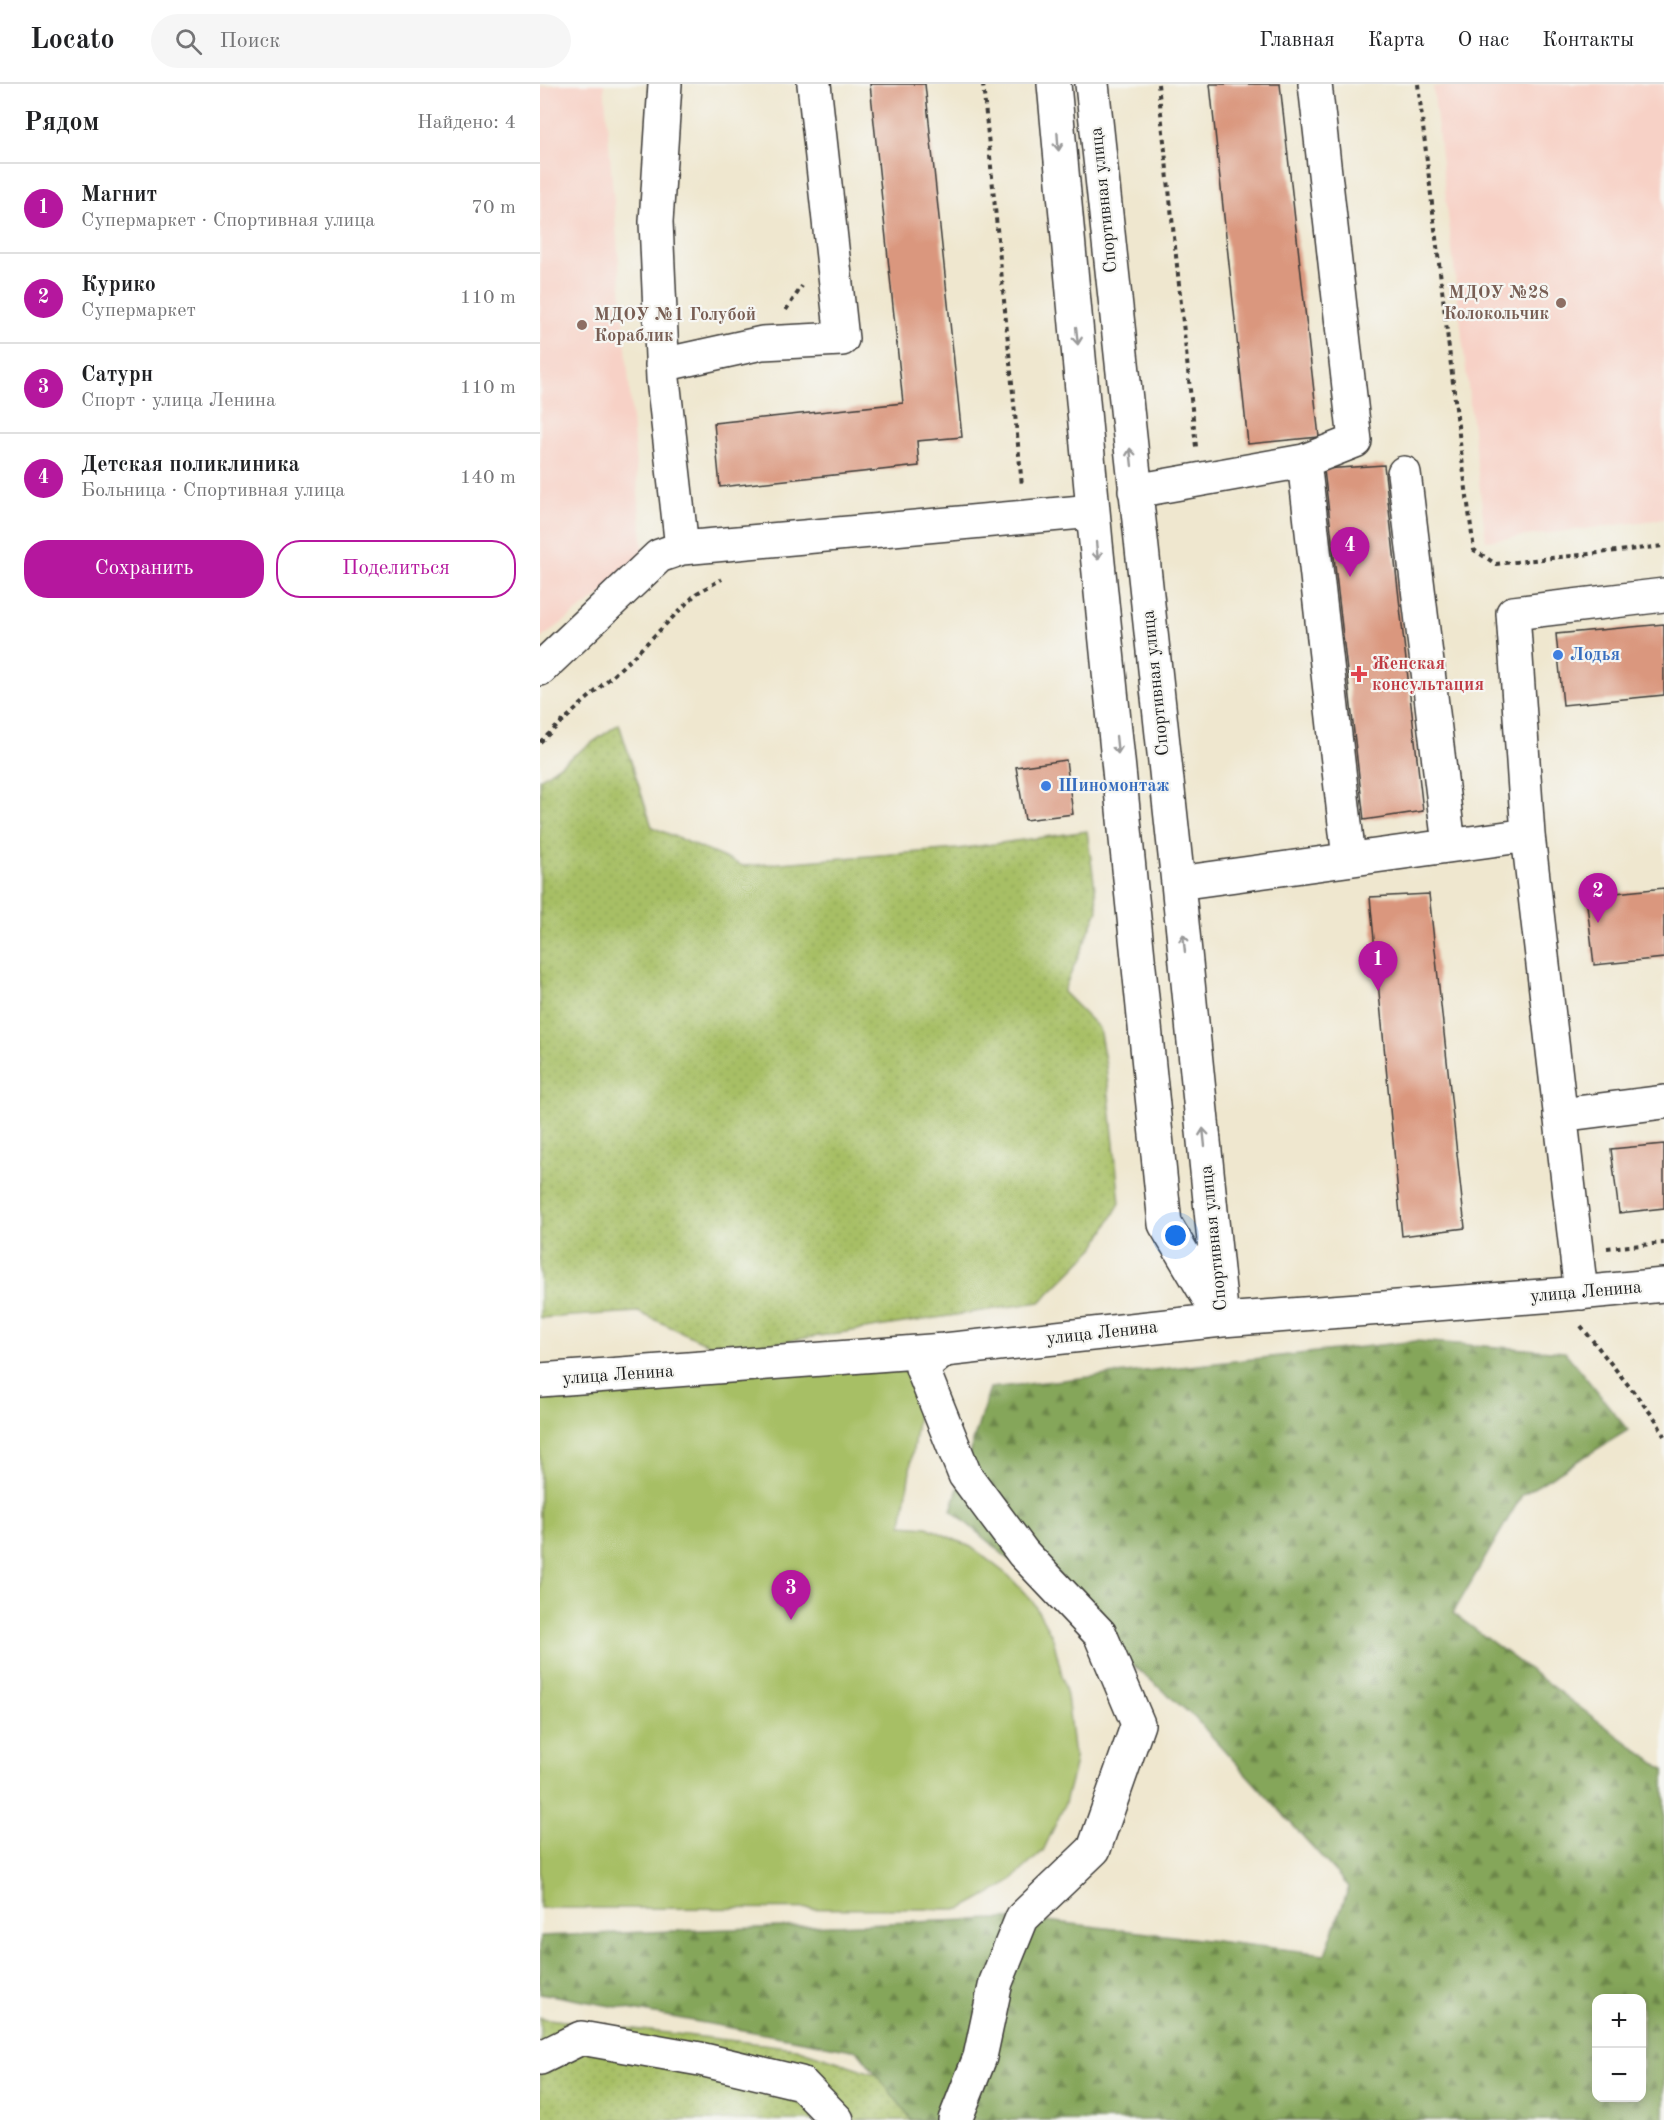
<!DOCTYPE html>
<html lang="ru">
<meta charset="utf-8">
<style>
body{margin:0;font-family:"Old Standard TT",serif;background:#f6f6f6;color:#202124}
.controls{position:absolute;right:18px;bottom:18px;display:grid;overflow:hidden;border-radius:12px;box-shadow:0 3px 15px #0003}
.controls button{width:54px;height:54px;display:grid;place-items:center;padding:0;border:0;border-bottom:2px solid #e0e0e0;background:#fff;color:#202124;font:30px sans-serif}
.you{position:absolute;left:636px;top:1152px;width:21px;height:21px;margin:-15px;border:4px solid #fff;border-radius:50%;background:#1a73e8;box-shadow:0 0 0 9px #1a73e833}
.badge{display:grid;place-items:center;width:39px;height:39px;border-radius:50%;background:#b5179e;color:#fff;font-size:20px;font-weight:700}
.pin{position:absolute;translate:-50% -50px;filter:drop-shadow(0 2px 3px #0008)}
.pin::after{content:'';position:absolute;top:32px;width:21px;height:18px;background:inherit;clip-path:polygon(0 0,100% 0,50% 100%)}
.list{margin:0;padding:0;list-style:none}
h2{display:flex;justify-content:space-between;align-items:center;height:78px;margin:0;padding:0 24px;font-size:26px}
h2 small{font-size:20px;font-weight:400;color:#757577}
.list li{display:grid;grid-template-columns:39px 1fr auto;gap:18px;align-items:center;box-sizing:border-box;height:90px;padding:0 24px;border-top:2px solid #e0e0e0}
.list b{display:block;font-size:22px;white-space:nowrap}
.list p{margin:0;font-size:20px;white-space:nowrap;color:#757577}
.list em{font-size:20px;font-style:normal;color:#757577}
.actions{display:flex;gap:12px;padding:18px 24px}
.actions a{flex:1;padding:14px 0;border:2px solid #b5179e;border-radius:24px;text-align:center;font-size:21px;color:#b5179e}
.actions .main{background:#b5179e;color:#fff}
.icon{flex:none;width:33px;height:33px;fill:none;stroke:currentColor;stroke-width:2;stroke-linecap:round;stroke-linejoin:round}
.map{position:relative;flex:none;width:1124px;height:2036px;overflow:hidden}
header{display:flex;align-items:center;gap:36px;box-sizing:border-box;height:84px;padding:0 30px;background:#fff;border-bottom:2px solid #e0e0e0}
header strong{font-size:28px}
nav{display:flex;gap:33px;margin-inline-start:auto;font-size:21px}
.search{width:420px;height:54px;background:#f6f6f6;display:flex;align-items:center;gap:15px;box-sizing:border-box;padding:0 21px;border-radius:33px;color:#757577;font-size:22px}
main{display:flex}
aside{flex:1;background:#fff}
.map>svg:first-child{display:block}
</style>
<header>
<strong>Locato</strong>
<div class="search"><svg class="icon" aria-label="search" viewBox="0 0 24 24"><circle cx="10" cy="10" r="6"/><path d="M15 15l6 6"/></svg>Поиск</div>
<nav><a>Главная</a><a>Карта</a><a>О нас</a><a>Контакты</a></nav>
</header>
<main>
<aside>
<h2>Рядом<small>Найдено: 4</small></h2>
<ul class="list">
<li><span class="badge">1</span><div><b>Магнит</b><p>Супермаркет · Спортивная улица</p></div><em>70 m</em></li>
<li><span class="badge">2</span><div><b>Курико</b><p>Супермаркет</p></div><em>110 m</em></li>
<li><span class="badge">3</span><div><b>Сатурн</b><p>Спорт · улица Ленина</p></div><em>110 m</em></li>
<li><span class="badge">4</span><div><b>Детская поликлиника</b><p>Больница · Спортивная улица</p></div><em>140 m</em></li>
</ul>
<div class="actions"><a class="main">Сохранить</a><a>Поделиться</a></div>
</aside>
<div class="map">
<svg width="1124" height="2036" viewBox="0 0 1124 2036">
<defs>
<pattern id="green-dots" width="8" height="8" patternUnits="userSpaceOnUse" patternTransform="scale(1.5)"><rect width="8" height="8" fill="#a7bf65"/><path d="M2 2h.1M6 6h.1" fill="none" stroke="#8fa457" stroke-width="1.8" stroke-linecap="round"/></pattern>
<pattern id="forest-firs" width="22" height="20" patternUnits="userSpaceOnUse" patternTransform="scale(1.5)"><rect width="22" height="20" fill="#85a65a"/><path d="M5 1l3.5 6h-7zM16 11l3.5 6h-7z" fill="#6c864a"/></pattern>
</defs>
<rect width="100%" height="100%" fill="#f6f6f2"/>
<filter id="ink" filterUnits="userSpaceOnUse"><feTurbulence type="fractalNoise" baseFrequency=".0167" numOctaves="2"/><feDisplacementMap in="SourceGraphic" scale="12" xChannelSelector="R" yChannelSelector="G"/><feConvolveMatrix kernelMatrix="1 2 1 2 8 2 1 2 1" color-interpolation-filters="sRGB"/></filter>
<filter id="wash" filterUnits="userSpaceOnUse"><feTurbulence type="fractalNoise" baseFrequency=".008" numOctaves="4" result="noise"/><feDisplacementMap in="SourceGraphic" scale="24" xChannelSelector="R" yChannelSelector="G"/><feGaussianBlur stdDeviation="1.35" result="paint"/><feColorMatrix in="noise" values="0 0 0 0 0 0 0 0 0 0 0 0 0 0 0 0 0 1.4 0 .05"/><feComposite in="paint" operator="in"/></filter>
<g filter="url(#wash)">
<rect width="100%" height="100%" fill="#efe7cf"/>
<path fill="#f7d1c6" d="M20,0H64L104,479L0,555V3Z
M919,0H1124V435L946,457L893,3Z"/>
<path fill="url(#green-dots)" stroke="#626e40" stroke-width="1.5" d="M79,640L112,743L203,782L418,765L547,747L558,826L523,908L559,944L566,982L580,1119L555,1163L500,1218L183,1267L98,1228L0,1234V695Z
M0,1934L256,1964L476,2036H0Z"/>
<path fill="url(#forest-firs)" stroke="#50613b" stroke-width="1.5" fill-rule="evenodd" d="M876,1257L1025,1268L1088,1346L982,1411L913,1529L1124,1686V2036H372L318,1967L0,1909V1852L482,1834L785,1870L809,1803L655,1634L411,1426L450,1304ZM1056,1914H1102V2014H1056Z"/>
<path fill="#a7bf65" stroke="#626e40" stroke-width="1.5" d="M386,1276L362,1441L387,1443L431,1463L469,1492L493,1518L513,1554L527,1612L535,1682L524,1722L503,1767L466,1801L422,1825L0,1824V1301Z"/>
<g id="blocks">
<path fill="#da977e" d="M330,0H385L422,353L377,357L379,382L180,403L174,339L363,319Z
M670,0H740L779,353L708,360Z
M844,381L883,727L824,736L784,385Z
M1124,540V611L1023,621L1016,550Z
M526,676L533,730L485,736L476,683Z
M1124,804V874L1054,881L1046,812Z
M889,810L925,1144L862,1152L830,813Z
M1124,1060V1124L1079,1129L1071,1065Z"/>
</g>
</g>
<g filter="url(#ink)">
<use href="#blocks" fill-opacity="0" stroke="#3c3a37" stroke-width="1.5"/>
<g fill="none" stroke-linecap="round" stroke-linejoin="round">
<defs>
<path id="minor" d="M125,0L116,138L123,295L142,464L553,427
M514,0L556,459L625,1140L682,1236
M552,0L638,799L681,1226
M122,281L222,259L302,255L274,0
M764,377L809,775
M864,389L909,761
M595,407L764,377L815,357L775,0
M0,585L119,472L142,464
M988,751L1041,1209
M638,799L988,751L973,529L1124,511
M1020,1031L1124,1018
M404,1266L382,1284L425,1391L483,1469L560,1550L598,1640L554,1765L482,1834L456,1898L440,1973L415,2036
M0,1296L404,1266L682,1236L1016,1211L1124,1201
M0,1974L41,1954L160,1975L261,1999L297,2036"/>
</defs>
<use href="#minor" stroke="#3c3a37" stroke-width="36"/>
<path stroke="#3c3a37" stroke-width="4" stroke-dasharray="4.5 4.5" stroke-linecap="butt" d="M443,0L482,402
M618,0L656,363
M878,0L921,367L934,466L956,480L1124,462
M246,226L262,202
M0,658L93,573L157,509L182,495
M1067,1164L1124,1159
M1041,1242L1116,1336L1124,1352"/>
<use href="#minor" stroke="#fff" stroke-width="33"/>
</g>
<defs><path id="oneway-shaft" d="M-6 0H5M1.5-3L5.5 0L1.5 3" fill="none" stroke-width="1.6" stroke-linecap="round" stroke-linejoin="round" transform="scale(1.5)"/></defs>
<g stroke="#999">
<use href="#oneway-shaft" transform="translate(518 58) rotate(86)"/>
<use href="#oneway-shaft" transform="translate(537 252) rotate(84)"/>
<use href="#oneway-shaft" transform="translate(591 373) rotate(-96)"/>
<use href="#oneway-shaft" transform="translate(557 467) rotate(84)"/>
<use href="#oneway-shaft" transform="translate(577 661) rotate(84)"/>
<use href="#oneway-shaft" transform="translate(644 859) rotate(-96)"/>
<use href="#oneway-shaft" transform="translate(664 1053) rotate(-96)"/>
</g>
</g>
<g fill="#8d6e63" stroke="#f6f6f2" stroke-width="2">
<circle cx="1021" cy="219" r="6"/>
<circle cx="42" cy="241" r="6"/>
</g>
<g fill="#3f7fe0" stroke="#f6f6f2" stroke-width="2">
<circle cx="1018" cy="571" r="6"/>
<circle cx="506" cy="702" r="6"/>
</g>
<path fill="#e0444e" stroke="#f6f6f2" stroke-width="2" d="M816 581h6v6h6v6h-6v6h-6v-6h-6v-6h6z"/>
<g text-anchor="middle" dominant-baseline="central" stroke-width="4.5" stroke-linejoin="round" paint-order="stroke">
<g font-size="18" fill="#1c1c1c" stroke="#f6f6f2">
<text transform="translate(564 116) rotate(-96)">Спортивная улица</text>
<text transform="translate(616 599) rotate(-96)">Спортивная улица</text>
<text transform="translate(674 1154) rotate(-96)">Спортивная улица</text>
<text transform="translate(1046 1208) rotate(-5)">улица Ленина</text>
<text transform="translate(562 1249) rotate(-6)">улица Ленина</text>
<text transform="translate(78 1291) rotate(-4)">улица Ленина</text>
</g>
<g font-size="18" font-weight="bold" fill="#785e54" stroke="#f6f6f2" text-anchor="end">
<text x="1009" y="209">МДОУ №28<tspan x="1009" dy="21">Колокольчик</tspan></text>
<text x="54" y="231" text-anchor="start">МДОУ №1 Голубой<tspan x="54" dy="21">Кораблик</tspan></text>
</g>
<g font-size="18" font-weight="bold" fill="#366cbe" stroke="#f6f6f2" text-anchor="start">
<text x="1030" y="571">Лодья</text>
<text x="518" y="702">Шиномонтаж</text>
</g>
<g font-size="18" font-weight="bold" fill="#be3a42" stroke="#f6f6f2" text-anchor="start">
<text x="832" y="580">Женская<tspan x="832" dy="21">консультация</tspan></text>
</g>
</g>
</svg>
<div class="controls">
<button>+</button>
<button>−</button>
</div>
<div class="you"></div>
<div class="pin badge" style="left:838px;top:907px">1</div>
<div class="pin badge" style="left:1058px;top:839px">2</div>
<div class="pin badge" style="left:251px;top:1536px">3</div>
<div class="pin badge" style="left:810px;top:493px">4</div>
</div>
</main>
